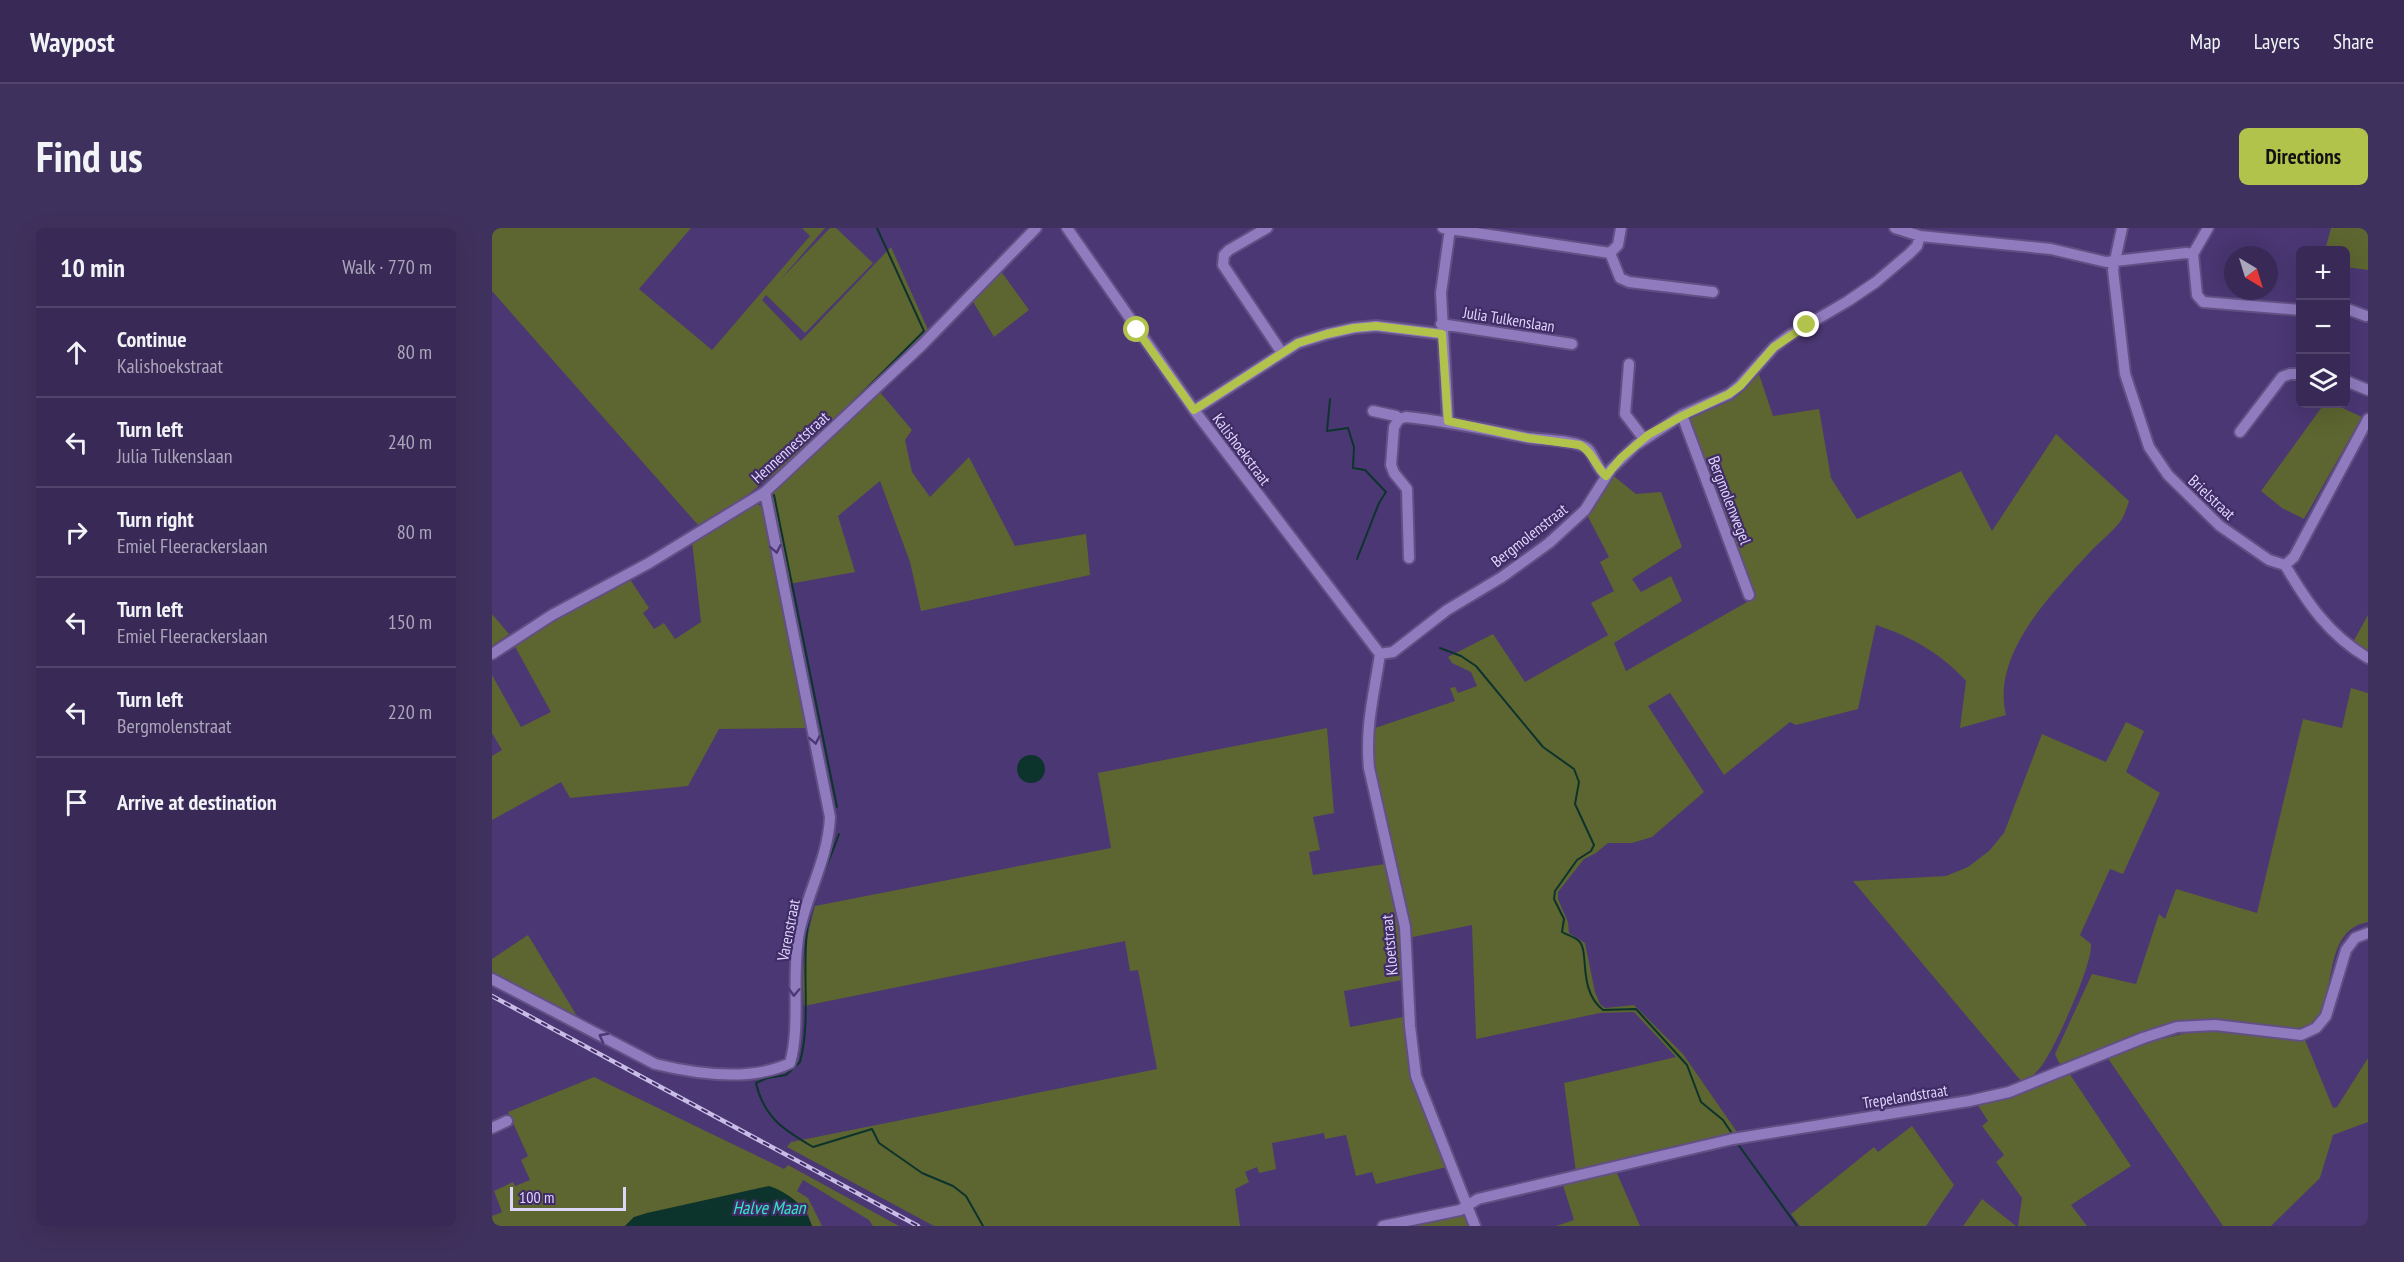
<!DOCTYPE html>
<meta charset="utf-8">
<style>
body{margin:0;font-family:"PT Sans Narrow",sans-serif;background:#3f315d;color:#f1f3f6}
.controls{position:absolute;right:18px;top:18px;display:grid;overflow:hidden;border-radius:9px;box-shadow:0 6px 24px #0002}
.controls button{width:54px;height:54px;display:grid;place-items:center;padding:0;border:0;border-bottom:2px solid #52456d;background:#382957;color:#f1f3f6;font:30px sans-serif}
.compass{position:absolute;left:1732px;top:18px;width:54px;height:54px;border-radius:50%;background:#382957;box-shadow:0 6px 24px #0002;rotate:142deg}
.scale{position:absolute;left:18px;bottom:15px;width:116px;box-sizing:border-box;padding-left:6px;border:3px solid #ded5fa;border-top:0;font-size:16px;line-height:21px;white-space:nowrap;color:#ded5fa;-webkit-text-stroke:4px #412c68;paint-order:stroke}
.stop{position:absolute;width:18px;height:18px;margin:-14px;border:4px solid #b2c34c;border-radius:50%;background:#fff}
.stop.end{background:#b2c34c;border-color:#fff;box-shadow:0 2px 6px #0008}
.list{margin:0;padding:0;list-style:none}
h2{display:flex;justify-content:space-between;align-items:center;height:78px;margin:0;padding:0 24px;font-size:26px}
h2 small{font-size:20px;font-weight:400;color:#aba6ba}
.list li{display:grid;grid-template-columns:39px 1fr auto;gap:18px;align-items:center;box-sizing:border-box;height:90px;padding:0 24px;border-top:2px solid #52456d}
.list b{display:block;font-size:22px;white-space:nowrap}
.list p{margin:0;font-size:20px;white-space:nowrap;color:#aba6ba}
.list em{font-size:20px;font-style:normal;color:#aba6ba}
.icon{flex:none;width:33px;height:33px;fill:none;stroke:currentColor;stroke-width:2;stroke-linecap:round;stroke-linejoin:round}
.map{position:relative;flex:none;width:1876px;height:998px;overflow:hidden;border-radius:9px}
header{display:flex;align-items:center;gap:36px;box-sizing:border-box;height:84px;padding:0 30px;background:#382957;border-bottom:2px solid #52456d}
header strong{font-size:28px}
nav{display:flex;gap:33px;margin-inline-start:auto;font-size:21px}
.intro{display:flex;align-items:center;justify-content:space-between;box-sizing:border-box;height:144px;padding:0 36px}
h1{margin:0;font-size:42px}
.button{padding:15px 27px;border-radius:9px;background:#b2c34c;color:#111;font-size:21px;font-weight:700}
main{display:flex;gap:36px;padding:0 36px}
aside{flex:1;background:#382957;border-radius:9px;box-shadow:0 6px 24px #0002}
.map>svg:first-child{display:block}
</style>
<header>
<strong>Waypost</strong>
<nav><a>Map</a><a>Layers</a><a>Share</a></nav>
</header>
<div class="intro"><h1>Find us</h1><a class="button">Directions</a></div>
<main>
<aside>
<h2>10 min<small>Walk · 770 m</small></h2>
<ul class="list">
<li><svg class="icon" aria-label="ahead" viewBox="0 0 24 24"><path d="M12 20V5M6 11l6-6 6 6"/></svg><div><b>Continue</b><p>Kalishoekstraat</p></div><em>80 m</em></li>
<li><svg class="icon" aria-label="left" viewBox="0 0 24 24"><path d="M17 20v-9H6M10 6l-5 5 5 5"/></svg><div><b>Turn left</b><p>Julia Tulkenslaan</p></div><em>240 m</em></li>
<li><svg class="icon" aria-label="right" viewBox="0 0 24 24"><path d="M7 20v-9h11M14 6l5 5-5 5"/></svg><div><b>Turn right</b><p>Emiel Fleerackerslaan</p></div><em>80 m</em></li>
<li><svg class="icon" aria-label="left" viewBox="0 0 24 24"><path d="M17 20v-9H6M10 6l-5 5 5 5"/></svg><div><b>Turn left</b><p>Emiel Fleerackerslaan</p></div><em>150 m</em></li>
<li><svg class="icon" aria-label="left" viewBox="0 0 24 24"><path d="M17 20v-9H6M10 6l-5 5 5 5"/></svg><div><b>Turn left</b><p>Bergmolenstraat</p></div><em>220 m</em></li>
<li><svg class="icon" aria-label="arrive" viewBox="0 0 24 24"><path d="M6 21V4h12l-3 4 3 4H6"/></svg><div><b>Arrive at destination</b></div></li>
</ul>
</aside>
<div class="map">
<svg width="1876" height="998" viewBox="0 0 1876 998">
<rect width="100%" height="100%" fill="#4b3774"/>
<path fill="#5d6530" d="M0,0H199L147,61L220,122L318,8L310,0H333L288,52L338,0H344L381,35L313,105L274,67L270,72L309,113L399,19L437,104L288,241L253,269L206,297L0,63Z
M1839,0H1876V42L1854,39V22H1833Z
M508,42L537,82L502,109L480,72Z
M1266,143L1281,188L1327,181L1339,250L1365,291L1469,243L1500,303L1564,206L1637,273C1635,279 1633,286 1630,291C1622,303 1608,313 1598,324C1560,366 1499,425 1514,487L1468,500L1474,453C1450,426 1418,408 1384,397L1366,481L1304,497L1298,494L1232,547L1178,465L1156,478L1212,564L1160,609L1140,615H1116L1104,625L1092,631L1066,664V671L1076,694L1077,705L1093,715L1103,764L1108,776L1113,780L1142,777L1191,826L1245,904L1084,944L1072,855L1184,829L1142,784L1108,785L984,811L980,697L916,710L880,535V501L963,473L958,460L963,459L966,465L985,458L979,444L960,435L956,429L1001,406L1033,454L1116,407L1099,375L1122,363L1108,334L1117,329L1094,285L1118,245L1144,266L1169,264L1190,319L1140,351L1149,364L1179,348L1190,373L1122,415L1134,443L1262,370L1192,190Z
M387,163L420,202L413,212L420,244L438,269L477,229L523,318L594,306L598,347L429,383L418,334L388,253L346,288L363,344L297,356L279,266Z
M1832,176H1842L1870,189L1812,291L1790,280L1769,263Z
M266,276L271,280L315,500L227,501L196,558L78,570L69,554L0,592V528L10,522L0,505V447L29,499L59,484L21,415L59,391L133,352L139,353L157,380L151,385L162,401L172,395L183,411L209,394L200,313Z
M0,386L17,406L0,418Z
M1876,387V424L1860,416Z
M1859,460L1876,465V694C1819,704 1856,801 1800,803C1774,799 1733,790 1708,791C1667,793 1611,822 1572,837L1567,835L1563,826L1600,746L1644,756L1667,686L1673,691L1684,661L1765,685L1811,491L1850,500Z
M1634,494L1652,503L1634,544L1668,565L1631,646L1618,641L1588,707L1599,716C1601,736 1562,823 1548,840C1543,846 1538,851 1530,854L1361,653L1454,648L1476,639L1497,623L1512,605L1550,506L1614,534Z
M835,500L842,585L821,589L828,622L817,624L821,647L893,636L908,709L910,752L852,763L858,799L911,789C914,848 931,886 955,939L884,956L880,944L864,948L854,907L833,911L832,905L780,915L784,941L767,945L765,939L753,944L757,954L743,961L748,998H442L295,919L299,914L665,841L646,742L638,743L633,713L312,778C309,739 313,715 323,678L619,620L606,545Z
M36,707L88,793L0,748V731Z
M1712,801L1813,812L1841,880L1845,879L1876,830V894L1841,907L1828,950L1779,998H1731L1615,829L1661,813Z
M1577,845L1639,938L1579,977L1595,998H1526L1530,970L1504,934L1512,927L1490,898L1496,893L1485,876L1532,865Z
M102,849L292,941L296,937L407,998H381L377,992L311,952L305,963L316,970L330,998H320L316,986L142,989L133,998H0V988L10,984L2,963L21,954L23,958L38,952L29,932L36,928L16,884Z
M1420,898L1462,957L1434,998H1308L1299,986L1382,919L1386,924Z
M1124,943L1148,998H1064L1082,992L1070,954Z
M1490,971L1524,998H1471Z
M971,985L976,998H910Z"/>
<path fill="#0d342c" d="M525 541a14 14 0 1 1 28 0a14 14 0 1 1-28 0Z
M277,958C297,965 313,977 320,998H133L142,989L155,985Z"/>
<g fill="none" stroke-linecap="round" stroke-linejoin="round">
<path stroke="#0d342c" stroke-width="2" d="M838,171L835,203L856,200L862,219L861,240L873,242L894,264L887,275L865,331
M353,182L432,103L385,0
M282,267L345,579
M948,420L969,428L984,438L1051,519L1082,541L1087,554L1083,576L1102,617L1099,623L1085,632L1063,663L1062,671L1072,691L1070,704C1075,707 1083,709 1087,713C1098,724 1085,761 1111,782L1144,781L1195,837L1209,874L1231,892L1241,907
M347,606C336,637 319,670 315,703C310,745 319,793 308,834L294,847L275,850L264,855C272,890 292,902 321,919L380,901L387,915L430,945L461,958L474,968L491,998
M1245,915L1305,998"/>
<defs>
<path id="minor" d="M575,0L702,182L888,426
M775,0L737,22L732,27L731,37L790,125
M951,0L1118,25
M1129,0L1126,17L1118,25L1128,50L1137,54L1221,64
M1403,0L1428,8L1559,21L1614,34L1694,25L1701,26
M1630,0L1621,42L1629,111L1633,146L1657,219L1676,247L1728,298L1777,332L1793,337
M1701,26L1705,67L1711,74L1808,82
M1701,26L1716,0
M1854,83L1858,82L1874,88
M949,96L1080,116
M1137,136L1133,186L1152,211
M1854,153L1876,162
M702,182L806,115L835,106L862,100L884,98L950,106
M881,183L904,188L907,191L914,189C956,193 996,202 1037,210C1051,212 1086,212 1096,221C1102,227 1104,239 1114,248
M1190,187L1257,367
M907,191L902,199L899,237L902,245L915,261L917,330
M956,193L949,65L958,1
M1748,204L1790,149L1798,146H1808
M1793,337L1802,329L1876,191
M1793,337C1816,376 1837,407 1876,430
M0,426L60,387L157,335L273,264L429,118L544,0
M888,426L901,424L955,382L1010,349L1057,315L1093,282L1119,241L1144,217L1190,187L1237,166L1248,157L1282,119L1298,107L1356,73L1384,54L1417,26L1425,18L1428,8
M888,426C882,467 873,498 877,540L913,699L918,798L924,848L983,998
M0,751L163,836C204,846 259,854 298,835C309,798 299,746 307,705C315,665 336,631 338,589L273,264
M0,900L15,893
M891,998L968,982L986,971L1241,911L1477,873L1517,864L1651,810L1685,799L1723,797L1809,807L1824,800L1834,788L1854,722L1863,710L1876,705"/>
</defs>
<use href="#minor" stroke="#625084" stroke-width="14"/>
<use href="#minor" stroke="#8f7bbe" stroke-width="10"/>
<defs>
<path id="rail" d="M0,768L426,998"/>
</defs>
<use href="#rail" stroke="#c8bde6" stroke-width="4.5"/>
<use href="#rail" stroke="#412c68" stroke-width="2" stroke-dasharray="7" stroke-linecap="butt"/>
</g>
<defs><path id="oneway-chevron" d="M-2-3.5L2.5 0L-2 3.5" fill="none" stroke-width="1.6" stroke-linecap="round" stroke-linejoin="round" transform="scale(1.5)"/></defs>
<g stroke="#4d3875">
<use href="#oneway-chevron" transform="translate(284 321) rotate(79)"/>
<use href="#oneway-chevron" transform="translate(323 512) rotate(79)"/>
<use href="#oneway-chevron" transform="translate(302 764) rotate(92)"/>
<use href="#oneway-chevron" transform="translate(111 809) rotate(-152)"/>
</g>
<g fill="none" stroke-linecap="round" stroke-linejoin="round">
<path stroke="#b2c34c" stroke-width="8" d="M645,102L702,182L806,115L835,106L862,100L884,98L950,106L956,193L1036,210L1088,217C1101,224 1103,238 1114,248L1129,230L1156,207L1190,188L1237,166L1248,158L1282,119L1315,97"/>
</g>
<g text-anchor="middle" dominant-baseline="central" stroke-width="4.5" stroke-linejoin="round" paint-order="stroke">
<g font-size="16" fill="#ded5fa" stroke="#412c68">
<text transform="translate(1017 91) rotate(9)">Julia Tulkenslaan</text>
<text transform="translate(298 219) rotate(-42)">Hennenneststraat</text>
<text transform="translate(750 221) rotate(53)">Kalishoekstraat</text>
<text transform="translate(1720 269) rotate(43)">Brielstraat</text>
<text transform="translate(1238 272) rotate(69)">Bergmolenwegel</text>
<text transform="translate(1037 307) rotate(-38)">Bergmolenstraat</text>
<text transform="translate(296 702) rotate(-79)">Varenstraat</text>
<text transform="translate(897 717) rotate(-95)">Kloetstraat</text>
<text transform="translate(1413 868) rotate(-9)">Trepelandstraat</text>
</g>
<g font-size="18" font-style="italic" fill="#33e5c5" stroke="#412c68">
<text x="277" y="979">Halve Maan</text>
</g>
</g>
</svg>
<div class="controls">
<button>+</button>
<button>−</button>
<button><svg class="icon" aria-label="layers" viewBox="0 0 24 24"><path d="M12 4l9 5-9 5-9-5zM3 14l9 5 9-5"/></svg></button>
</div>
<svg class="compass" viewBox="-18 -18 36 36"><path d="M0-13l5 13h-10z" fill="#e53935"/><path d="M0 13l5-13h-10z" fill="#aba6ba"/></svg>
<div class="scale">100 m</div>
<div class="stop" style="left:645px;top:102px"></div>
<div class="stop end" style="left:1315px;top:97px"></div>
</div>
</main>
